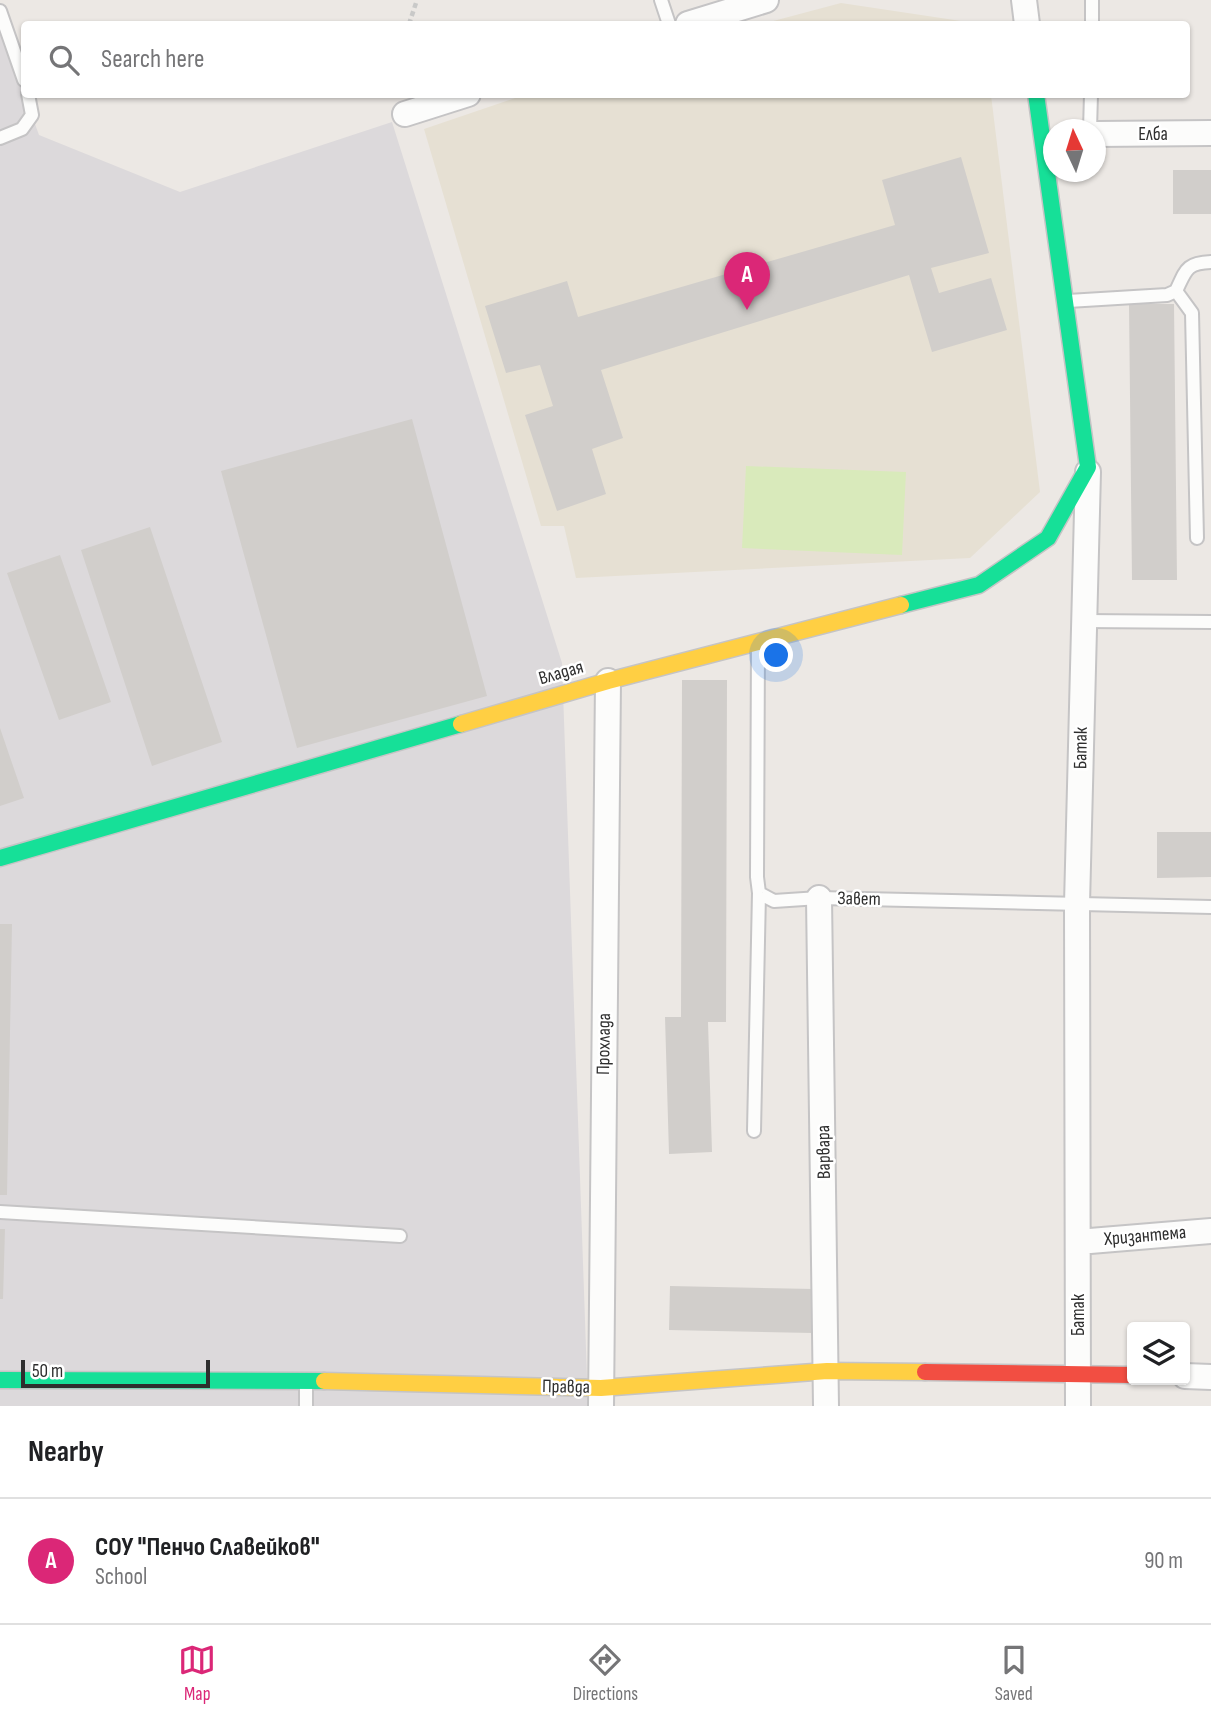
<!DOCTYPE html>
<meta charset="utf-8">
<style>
body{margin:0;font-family:"Sofia Sans Condensed",sans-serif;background:#f2f2f2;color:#202124}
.controls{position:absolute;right:21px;bottom:21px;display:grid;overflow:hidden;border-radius:7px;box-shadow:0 2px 5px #0004}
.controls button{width:63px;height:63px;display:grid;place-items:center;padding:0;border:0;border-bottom:2px solid #e0e0e0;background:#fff;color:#202124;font:35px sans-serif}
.compass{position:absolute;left:1043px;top:119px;width:63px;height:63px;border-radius:50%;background:#fff;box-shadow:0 2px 5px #0004;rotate:356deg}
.scale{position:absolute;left:21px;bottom:18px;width:189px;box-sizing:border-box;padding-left:7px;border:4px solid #2e2e2e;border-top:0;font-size:19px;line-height:24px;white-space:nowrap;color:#2e2e2e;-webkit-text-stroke:5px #fff;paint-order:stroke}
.you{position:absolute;left:777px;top:656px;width:24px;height:24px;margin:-18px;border:5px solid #fff;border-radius:50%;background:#1a73e8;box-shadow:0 0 0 10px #1a73e833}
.badge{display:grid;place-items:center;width:46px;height:46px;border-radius:50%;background:#db2777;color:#fff;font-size:23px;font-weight:700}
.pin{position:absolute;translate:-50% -58px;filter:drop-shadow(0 2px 4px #0008)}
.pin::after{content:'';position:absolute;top:37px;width:24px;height:21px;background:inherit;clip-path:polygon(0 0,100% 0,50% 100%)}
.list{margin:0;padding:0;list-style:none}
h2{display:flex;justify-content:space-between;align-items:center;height:91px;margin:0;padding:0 28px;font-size:30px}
h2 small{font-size:23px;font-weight:400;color:#757577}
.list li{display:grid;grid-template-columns:46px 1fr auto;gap:21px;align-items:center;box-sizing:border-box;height:126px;padding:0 28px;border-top:2px solid #e0e0e0}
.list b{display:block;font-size:26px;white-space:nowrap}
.list p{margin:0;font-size:23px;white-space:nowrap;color:#757577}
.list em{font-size:23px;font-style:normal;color:#757577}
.icon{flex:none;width:38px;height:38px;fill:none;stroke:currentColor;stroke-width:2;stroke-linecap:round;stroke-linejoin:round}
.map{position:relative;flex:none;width:1211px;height:1406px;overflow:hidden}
.search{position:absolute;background:#fff;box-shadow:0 2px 5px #0004;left:21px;right:21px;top:21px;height:77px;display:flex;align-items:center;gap:18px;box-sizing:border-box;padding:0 24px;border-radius:7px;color:#757577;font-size:26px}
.sheet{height:217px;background:#fff}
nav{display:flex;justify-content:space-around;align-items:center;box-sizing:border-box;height:98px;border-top:2px solid #e0e0e0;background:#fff;font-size:19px;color:#757577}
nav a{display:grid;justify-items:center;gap:4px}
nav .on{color:#db2777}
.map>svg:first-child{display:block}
</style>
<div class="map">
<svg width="1211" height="1406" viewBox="0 0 1211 1406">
<rect width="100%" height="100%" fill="#ece8e4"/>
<path fill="#dcd9db" d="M0,28L39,135L180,192L392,122L562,663L588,1406H0Z"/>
<path fill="#e6e0d3" d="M841,3L981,24H762Z
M524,95H991L1040,492L970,558L576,578L564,526H541L424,129Z"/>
<path fill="#d9eabb" d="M746,466L906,472L902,555L742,548Z"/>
<path fill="#d1cecb" d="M961,157L989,253L931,268L939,293L991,278L1007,330L932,352L909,275L601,370L623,438L592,449L606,494L557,511L525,415L553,406L540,365L506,373L485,306L567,281L578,317L895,225L882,180Z
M1173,170H1211V214H1173Z
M1129,304H1174L1177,580H1132Z
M412,419L487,696L297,748L221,471Z
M150,527L222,742L152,766L81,550Z
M60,555L111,702L59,720L7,573Z
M682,680H727L726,1022H708L712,1152L669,1154L665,1017H681Z
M0,728L24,798L0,806Z
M1157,832H1211V877L1157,878Z
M0,924H12L7,1195H0Z
M0,1229H5L3,1299H0Z
M670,1286L814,1289L813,1333L669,1330Z"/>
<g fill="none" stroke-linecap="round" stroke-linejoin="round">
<defs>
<path id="lane" d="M661,0L669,24
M0,11L24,80
M1092,24V0
M1090,130L1091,94
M0,138L22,129L32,115L28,94
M1176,291L1192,313L1197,538
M1068,301L1167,295L1176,291C1186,270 1186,263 1211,262
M1084,621L1211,622
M758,643L757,877L759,893L774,901L819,898L1211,907
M754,1131L759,893
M0,1212L400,1236
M306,1382V1406"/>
<path id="street" d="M1024,0L1027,24
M688,24L766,0
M405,114L468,94
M1096,134L1211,133
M819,898L826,1406
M1078,1242L1211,1231
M1185,1376L1211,1377
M601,1406L608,681
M1078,1406L1077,904L1088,472"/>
<path id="fast" d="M901,605L979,585L1048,538L1088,467L1036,94
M0,858L461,724
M0,1380L324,1381"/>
<path id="slow" d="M461,724L608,681L901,605
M324,1381L601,1388L827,1371L925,1372"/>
<path id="jam" d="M925,1372L1132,1375"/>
</defs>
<use href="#lane" stroke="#c5c4c5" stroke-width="16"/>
<use href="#street" stroke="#c5c4c5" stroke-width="28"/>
<use href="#fast" stroke="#c5c4c5" stroke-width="19"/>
<use href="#slow" stroke="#c5c4c5" stroke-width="19"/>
<use href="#jam" stroke="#c5c4c5" stroke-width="19"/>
<path stroke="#c9c9c8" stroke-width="4.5" stroke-dasharray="5 3.5" stroke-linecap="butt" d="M409,24L417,0"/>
<use href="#lane" stroke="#fcfcfb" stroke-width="12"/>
<use href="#street" stroke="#fcfcfb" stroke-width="24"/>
<use href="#fast" stroke="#16e098" stroke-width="16"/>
<use href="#slow" stroke="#ffcf43" stroke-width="16"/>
<use href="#jam" stroke="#f24e42" stroke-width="16"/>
</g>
<g text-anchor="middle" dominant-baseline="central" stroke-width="5" stroke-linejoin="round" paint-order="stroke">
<g font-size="19" fill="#2e2e2e" stroke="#fff">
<text x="1153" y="134">Елба</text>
<text transform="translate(561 673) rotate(-16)">Владая</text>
<text transform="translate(1081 748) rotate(-89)">Батак</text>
<text transform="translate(859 899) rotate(1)">Завет</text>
<text transform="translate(604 1044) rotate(-89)">Прохлада</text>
<text transform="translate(824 1152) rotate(-91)">Варвара</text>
<text transform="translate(1145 1236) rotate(-5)">Хризантема</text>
<text transform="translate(1078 1315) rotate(-90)">Батак</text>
<text transform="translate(566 1387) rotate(1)">Правда</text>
</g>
</g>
</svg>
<div class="controls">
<button><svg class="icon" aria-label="layers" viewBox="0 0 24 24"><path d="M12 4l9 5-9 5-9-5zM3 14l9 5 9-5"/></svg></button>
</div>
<svg class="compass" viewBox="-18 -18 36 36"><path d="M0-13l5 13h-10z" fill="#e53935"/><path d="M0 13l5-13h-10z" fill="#757577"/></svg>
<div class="scale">50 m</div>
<div class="you"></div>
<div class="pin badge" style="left:747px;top:310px">A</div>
<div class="search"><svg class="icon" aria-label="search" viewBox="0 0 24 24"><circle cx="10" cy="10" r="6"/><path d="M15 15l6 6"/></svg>Search here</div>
</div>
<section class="sheet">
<h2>Nearby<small></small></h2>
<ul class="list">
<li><span class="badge">A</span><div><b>СОУ &quot;Пенчо Славейков&quot;</b><p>School</p></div><em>90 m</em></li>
</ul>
</section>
<nav>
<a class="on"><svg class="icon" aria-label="map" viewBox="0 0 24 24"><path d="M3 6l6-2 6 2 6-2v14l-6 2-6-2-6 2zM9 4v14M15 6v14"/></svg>Map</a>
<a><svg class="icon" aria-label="directions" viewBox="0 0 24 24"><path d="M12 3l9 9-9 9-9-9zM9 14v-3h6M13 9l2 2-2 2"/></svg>Directions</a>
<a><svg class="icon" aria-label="saved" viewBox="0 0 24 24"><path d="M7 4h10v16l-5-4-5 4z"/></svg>Saved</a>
</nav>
